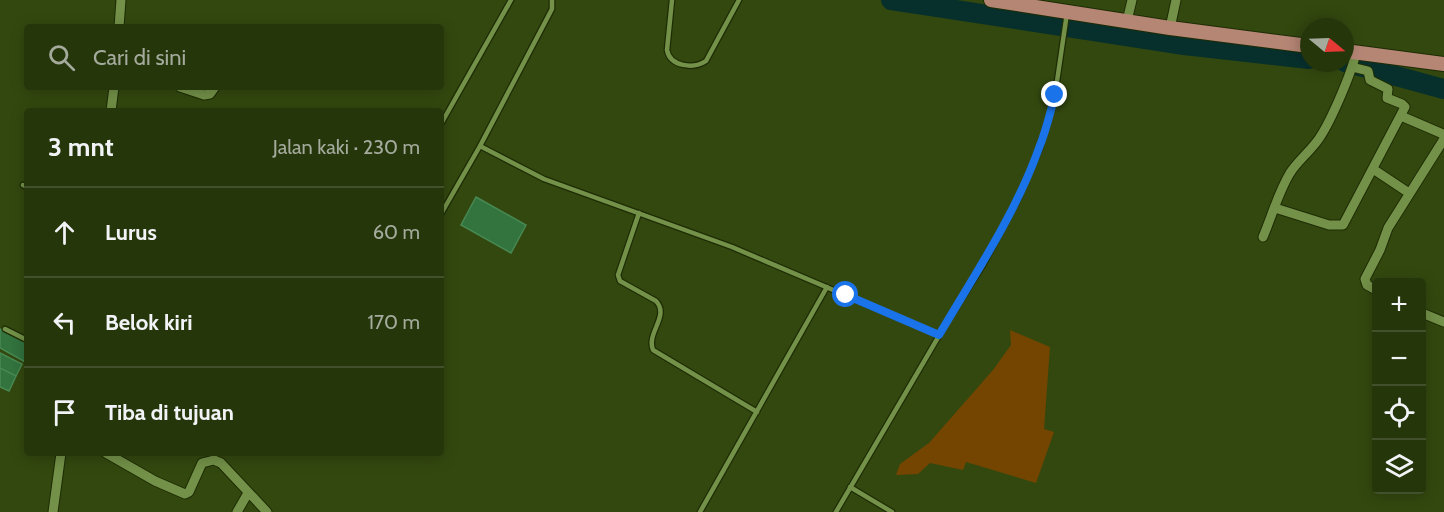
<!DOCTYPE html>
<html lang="id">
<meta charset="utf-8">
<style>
body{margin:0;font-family:Cabin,sans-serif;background:#2e3e14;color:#f1f3f6}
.controls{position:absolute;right:18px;bottom:18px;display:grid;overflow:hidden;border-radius:6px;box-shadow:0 3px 15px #0003}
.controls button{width:54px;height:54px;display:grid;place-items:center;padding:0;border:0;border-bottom:2px solid #42502c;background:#26360b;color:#f1f3f6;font:30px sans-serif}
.compass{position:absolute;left:1300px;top:18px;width:54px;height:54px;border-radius:50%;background:#26360b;box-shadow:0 3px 15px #0003;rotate:109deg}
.stop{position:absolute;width:18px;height:18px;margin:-14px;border:4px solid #1a73e8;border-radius:50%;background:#fff}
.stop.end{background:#1a73e8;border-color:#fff;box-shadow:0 2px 6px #0008}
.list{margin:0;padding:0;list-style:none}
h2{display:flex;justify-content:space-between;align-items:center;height:78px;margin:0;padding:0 24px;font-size:26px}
h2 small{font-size:20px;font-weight:400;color:#a4ab9d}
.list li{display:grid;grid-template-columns:39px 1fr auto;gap:18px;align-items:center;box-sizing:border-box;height:90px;padding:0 24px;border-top:2px solid #42502c}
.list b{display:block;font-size:22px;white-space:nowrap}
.list em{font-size:20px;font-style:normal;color:#a4ab9d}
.icon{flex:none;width:33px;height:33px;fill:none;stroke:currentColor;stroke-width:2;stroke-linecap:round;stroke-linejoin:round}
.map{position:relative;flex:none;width:1444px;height:512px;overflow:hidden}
.search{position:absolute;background:#26360b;box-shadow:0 3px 15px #0003;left:24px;top:24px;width:420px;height:66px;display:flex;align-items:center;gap:15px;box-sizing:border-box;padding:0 21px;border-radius:6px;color:#a4ab9d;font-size:22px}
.panel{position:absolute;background:#26360b;box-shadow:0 3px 15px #0003;left:24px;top:108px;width:420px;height:348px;border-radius:6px}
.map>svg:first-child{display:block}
</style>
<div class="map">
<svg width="1444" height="512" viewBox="0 0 1444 512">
<rect width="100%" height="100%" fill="#33480f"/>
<path fill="#744500" d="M1010,330L1050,347L1044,429L1054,432L1036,483L966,462L963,470L930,463L918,474L896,475L900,464L929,443L993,370L1011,345Z"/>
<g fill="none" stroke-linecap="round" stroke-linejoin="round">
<path stroke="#07302d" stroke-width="20" d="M891,0L1184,45L1309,59
M1345,62L1444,89"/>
</g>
<path fill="#32733e" stroke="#488953" stroke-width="1.5" d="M476,197L526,225L511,253L461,225Z
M0,329L27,343V363L0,348Z
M0,353L22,364L16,376L0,368Z
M0,368L16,376L9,391L0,387Z"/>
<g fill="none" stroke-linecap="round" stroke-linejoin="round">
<defs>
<path id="service" d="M672,0L667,50C670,67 694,69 706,61L739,0
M441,124L511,0
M480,146L544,179L732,247L939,335
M23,185L27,187
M639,213L618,275L620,281L656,301C670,316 646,333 653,350L757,412
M441,214L480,146L552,9V0
M5,329L27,340
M850,487L892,512
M700,512L827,287
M836,512L950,317L983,265L1017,201L1040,148L1055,95L1067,13"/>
<path id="minor" d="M1127,21L1132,0
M119,27L121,0
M1170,28L1176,0
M180,87L204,95L210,94L215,87
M111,111L114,87
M1373,169L1409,193
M1275,208L1329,225H1343L1405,107L1402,104L1387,98L1388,89L1370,80L1368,71L1352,67
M1263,237C1272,216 1278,193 1290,173C1297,162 1306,155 1314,145C1328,130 1351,74 1356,53
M1376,290L1367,285L1365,279L1380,250L1388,228L1444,139L1443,134L1401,116
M1422,313L1444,322
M106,453L155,481L185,494L189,492L202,463L214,460L221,463L267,512
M53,512L61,453
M237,512L248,493"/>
<path id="primary" d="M991,0L1170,28L1309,46
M1345,51L1444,64"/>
</defs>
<use href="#service" stroke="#1e2c05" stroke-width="7"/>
<use href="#minor" stroke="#1e2c05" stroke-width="11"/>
<use href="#primary" stroke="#1e2c05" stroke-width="16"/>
<use href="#service" stroke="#739148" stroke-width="4.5"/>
<use href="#minor" stroke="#739148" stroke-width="9"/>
<use href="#primary" stroke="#b68675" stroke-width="14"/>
</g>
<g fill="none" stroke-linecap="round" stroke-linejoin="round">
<path stroke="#1a73e8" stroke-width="8" d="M846,295L939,335C975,274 1015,215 1039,148C1046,131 1050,113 1055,95"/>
</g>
</svg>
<div class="controls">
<button>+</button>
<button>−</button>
<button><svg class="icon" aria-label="locate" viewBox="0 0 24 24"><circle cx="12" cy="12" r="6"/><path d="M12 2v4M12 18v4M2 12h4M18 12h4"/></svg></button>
<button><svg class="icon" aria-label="layers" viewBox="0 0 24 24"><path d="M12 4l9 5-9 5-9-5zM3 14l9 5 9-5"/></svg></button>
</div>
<svg class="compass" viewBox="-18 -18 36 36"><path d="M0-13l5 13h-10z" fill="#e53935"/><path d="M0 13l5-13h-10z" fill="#a4ab9d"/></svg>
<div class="stop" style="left:846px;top:295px"></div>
<div class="stop end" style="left:1055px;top:95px"></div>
<div class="search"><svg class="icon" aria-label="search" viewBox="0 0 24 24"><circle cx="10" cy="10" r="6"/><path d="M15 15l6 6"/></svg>Cari di sini</div>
<section class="panel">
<h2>3 mnt<small>Jalan kaki · 230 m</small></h2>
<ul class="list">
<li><svg class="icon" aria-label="ahead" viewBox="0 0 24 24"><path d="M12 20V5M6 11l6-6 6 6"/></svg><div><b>Lurus</b></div><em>60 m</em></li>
<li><svg class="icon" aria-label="left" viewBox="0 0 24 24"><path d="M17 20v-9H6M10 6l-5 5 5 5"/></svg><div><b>Belok kiri</b></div><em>170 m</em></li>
<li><svg class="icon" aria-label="arrive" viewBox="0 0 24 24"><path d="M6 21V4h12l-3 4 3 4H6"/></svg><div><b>Tiba di tujuan</b></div></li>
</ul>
</section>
</div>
